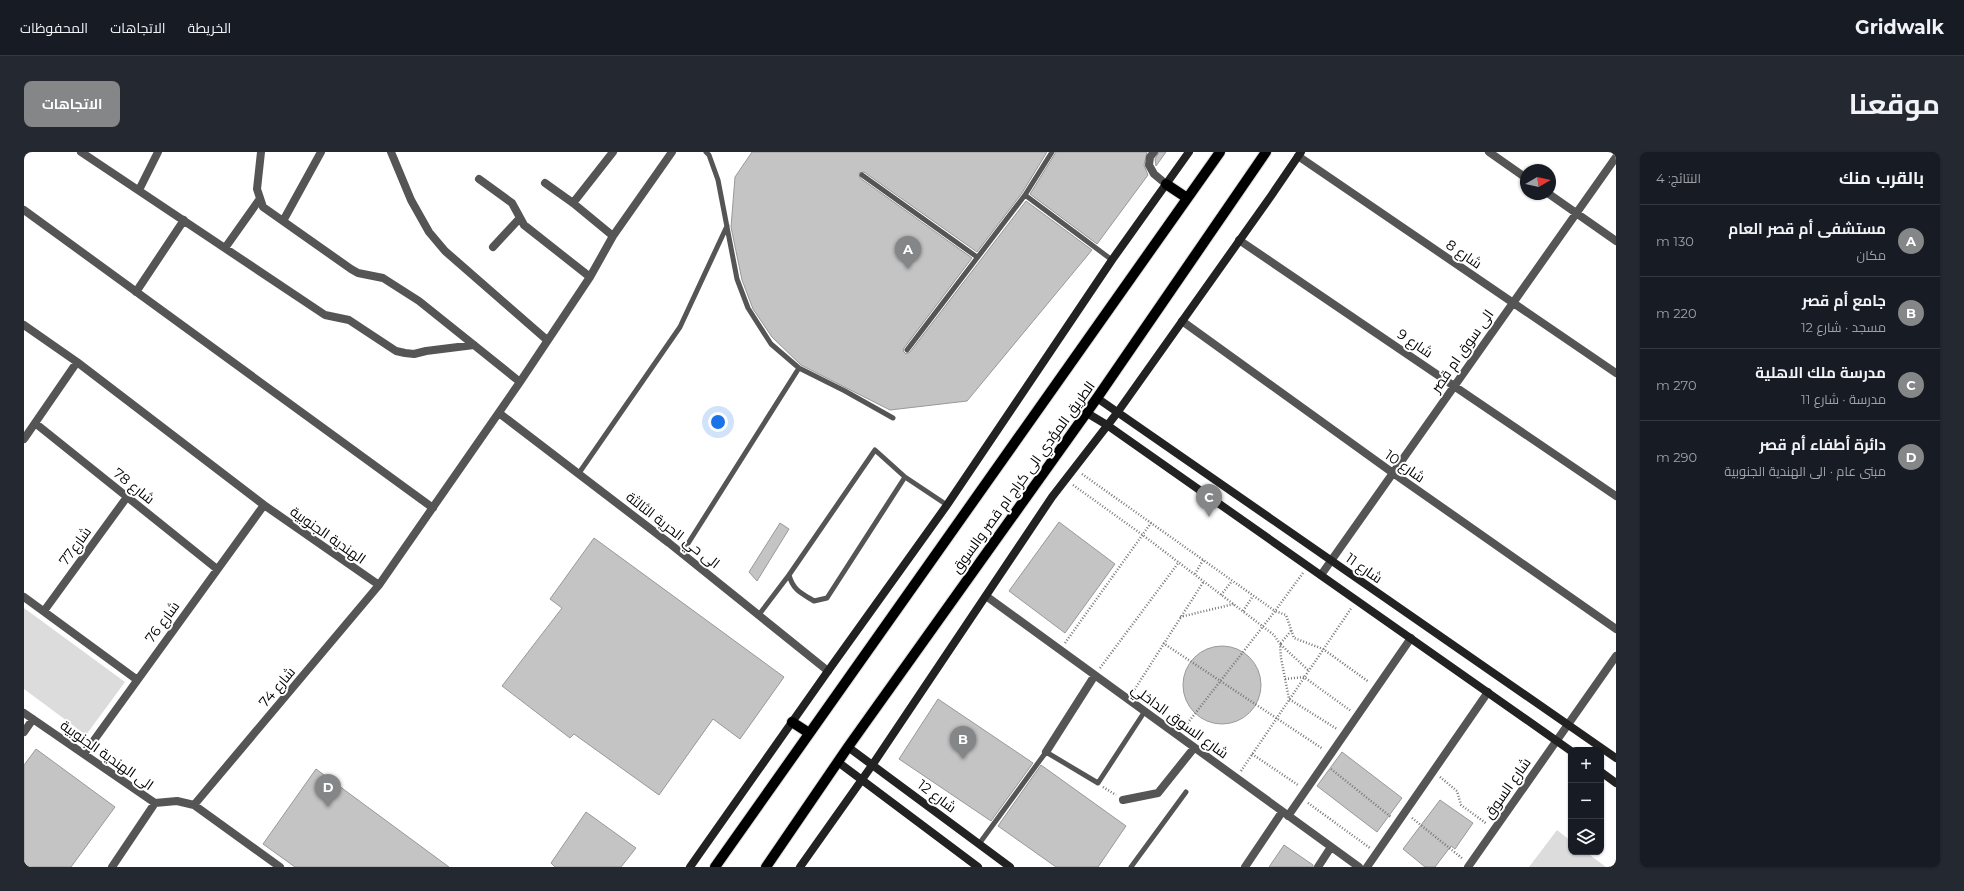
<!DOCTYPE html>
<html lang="ar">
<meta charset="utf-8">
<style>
body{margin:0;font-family:Montserrat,Cairo,sans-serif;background:#242831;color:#f1f3f6;direction:rtl}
.controls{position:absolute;right:12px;bottom:12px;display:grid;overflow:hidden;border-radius:8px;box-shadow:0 1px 3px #0004}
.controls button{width:36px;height:36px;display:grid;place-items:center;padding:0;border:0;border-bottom:1px solid #363941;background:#171b24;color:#f1f3f6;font:20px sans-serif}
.compass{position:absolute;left:1496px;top:12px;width:36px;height:36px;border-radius:50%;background:#171b24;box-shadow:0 1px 3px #0004;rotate:81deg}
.you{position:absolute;left:694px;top:270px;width:14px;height:14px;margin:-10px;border:3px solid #fff;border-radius:50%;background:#1a73e8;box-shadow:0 0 0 6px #1a73e833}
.badge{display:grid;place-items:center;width:26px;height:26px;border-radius:50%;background:#858687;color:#fff;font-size:13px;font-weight:700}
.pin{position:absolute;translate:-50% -33px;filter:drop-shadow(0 1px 2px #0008)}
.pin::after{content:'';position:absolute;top:21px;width:14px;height:12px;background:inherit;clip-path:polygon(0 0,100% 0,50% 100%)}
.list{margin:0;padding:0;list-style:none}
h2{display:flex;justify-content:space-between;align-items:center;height:52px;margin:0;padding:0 16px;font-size:17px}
h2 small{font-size:13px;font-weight:400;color:#9ea1a6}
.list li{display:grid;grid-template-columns:26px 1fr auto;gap:12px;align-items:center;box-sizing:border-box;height:72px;padding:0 16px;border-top:1px solid #363941}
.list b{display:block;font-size:15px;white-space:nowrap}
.list p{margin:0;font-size:13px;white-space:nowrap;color:#9ea1a6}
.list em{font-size:13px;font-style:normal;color:#9ea1a6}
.icon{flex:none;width:22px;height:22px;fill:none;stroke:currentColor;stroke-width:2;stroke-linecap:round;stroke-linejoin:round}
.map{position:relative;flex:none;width:1592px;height:715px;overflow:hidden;direction:ltr;border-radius:8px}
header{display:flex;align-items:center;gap:24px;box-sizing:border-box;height:56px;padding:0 20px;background:#171b24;border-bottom:1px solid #363941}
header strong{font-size:19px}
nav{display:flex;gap:22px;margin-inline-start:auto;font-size:14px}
.intro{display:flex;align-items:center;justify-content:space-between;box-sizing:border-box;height:96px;padding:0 24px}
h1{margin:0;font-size:28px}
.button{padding:10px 18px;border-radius:8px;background:#858687;color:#fff;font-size:14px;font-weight:700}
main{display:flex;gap:24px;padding:0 24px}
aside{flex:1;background:#171b24;border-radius:8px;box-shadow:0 1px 3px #0004}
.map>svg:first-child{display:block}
</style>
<header>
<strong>Gridwalk</strong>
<nav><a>الخريطة</a><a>الاتجاهات</a><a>المحفوظات</a></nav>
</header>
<div class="intro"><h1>موقعنا</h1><a class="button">الاتجاهات</a></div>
<main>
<aside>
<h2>بالقرب منك<small>النتائج: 4</small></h2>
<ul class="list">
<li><span class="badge">A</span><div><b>مستشفى أم قصر العام</b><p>مكان</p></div><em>130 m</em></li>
<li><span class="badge">B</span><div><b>جامع أم قصر</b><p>مسجد · شارع 12</p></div><em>220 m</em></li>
<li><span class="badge">C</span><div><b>مدرسة ملك الاهلية</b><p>مدرسة · شارع 11</p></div><em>270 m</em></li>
<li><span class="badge">D</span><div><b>دائرة أطفاء أم قصر</b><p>مبنى عام · الى الهندية الجنوبية</p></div><em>290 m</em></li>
</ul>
</aside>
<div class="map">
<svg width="1592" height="715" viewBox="0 0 1592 715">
<rect width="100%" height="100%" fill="#fff"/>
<path fill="#dcdcdc" d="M0,456L101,530L62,583L0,537Z
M1533,678L1547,689V700H1562L1582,715H1505Z"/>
<path fill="#c4c4c4" stroke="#999" d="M728,0H1023L998,41L953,100L840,20L835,21L836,26L948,106L880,196L879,199L882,202L886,200L1002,49L1068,98L943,249L866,258L777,213L748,185L729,157L718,128L707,75L711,25Z
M1032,0H1123L1120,13L1124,23L1073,92L1006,42Z
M1135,0H1142L1132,14L1131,7Z
M1035,370L1091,412L1041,481L985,439Z
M756,371L765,377L733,429L725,420Z
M570,386L760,525L716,587L689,567L635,643L550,582L546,586L478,534L538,456L526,447Z
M1159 533a39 39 0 1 1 78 0a39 39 0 1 1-78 0Z
M914,547L1009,611L967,669L875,607Z
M12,597L91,655L47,715H0V613Z
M1318,600L1378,646L1353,680L1293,634Z
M1017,613L1102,674L1074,715H1032L974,674Z
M292,617L425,715H271L239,692Z
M1416,648L1449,671L1431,697L1427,694L1411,715H1401L1379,697Z
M562,660L612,696L597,715H531L527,711Z
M1260,693L1289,713V715H1245Z"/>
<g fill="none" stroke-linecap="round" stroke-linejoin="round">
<defs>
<path id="primary" d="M1142,32L1163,46
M768,570L785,581
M691,715L1196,0
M742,715L824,595L1073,246L1242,0"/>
</defs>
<use href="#primary" stroke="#dbdbdb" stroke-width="12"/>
<path stroke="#777" stroke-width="2.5" stroke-dasharray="1 2" stroke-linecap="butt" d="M1058,322L1251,459L1159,577
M1049,333L1120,384L1250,483L1256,492L1257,506L1265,547L1313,577
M1279,421L1251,459L1262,463L1270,486L1299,497L1345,530
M1171,422L1179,408
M1197,443L1208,429
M1219,459L1229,444
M1156,465L1210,452
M1267,479L1256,492L1284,518
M1041,491L1127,371
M1139,491L1299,597
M1076,516L1155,410
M1261,527L1280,525L1327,559
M1109,540L1180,429
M1228,602L1274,633
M1307,617L1367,665
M1217,619L1328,455
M1416,625L1433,639L1437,653L1463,672
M1079,635L1092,643
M1284,651L1346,696
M1388,666L1439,707"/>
<path stroke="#555" stroke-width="5" d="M682,0L685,3L694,28L713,127L724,156L747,192L775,216L821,239L869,266
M838,23L953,105
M1001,43L1028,0
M883,198L1001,43L1088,108
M555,321L656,175L703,74
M881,325L803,446L790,449C777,441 769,438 765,423L851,298L881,325L923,353
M658,401L775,216
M734,464L765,423
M955,692L1022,600L1074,631L1121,559
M1107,715L1162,640"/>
<path stroke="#555" stroke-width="8" d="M57,0L301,163L325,168L372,199L381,201L390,202L402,199L450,193
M237,0L233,37L239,55L327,117L334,121L359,126L395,149L496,230
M367,0L387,48L405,80L421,99L523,188
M1130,0L1126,5L1125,13L1130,22L1142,32
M1465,0L1502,26
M1274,4L1592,221
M455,27L488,51L500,73L566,125
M521,31L549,51L589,84
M115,38L134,0
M1525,42L1592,89
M549,51L589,0
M0,58L409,356
M259,69L297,0
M1215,88L1592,344
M469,95L495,67
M201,96L235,48
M112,140L160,68
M1158,169L1369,321L1592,477
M0,173L53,210L240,353L355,433
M475,261L645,391L804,519
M11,271L193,417
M0,287L53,210
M1297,423L1592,5
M962,444L1335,715
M0,445L112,527
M20,459L103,345
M0,561L131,651L153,649L170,653L256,715
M0,580L9,567
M1022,600L1071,523
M60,602L240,353
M1099,648L1134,641L1170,596
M170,653L355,433L496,230L566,125L589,84L648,0
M1264,664L1387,486
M88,715L131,651
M1221,715L1258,660
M1294,715L1307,695
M1343,715L1464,540
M1444,715L1592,504"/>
<path stroke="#222" stroke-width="8" d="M1073,246L1592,606
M1063,261L1083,273L1547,599
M824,595L986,715
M814,610L954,715
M1577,620L1592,631
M666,715L804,519L923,353L1088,108L1165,0
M776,715L849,612L1028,345L1093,261L1247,44L1277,0"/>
<use href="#primary" stroke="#000" stroke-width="10"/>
</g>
<g text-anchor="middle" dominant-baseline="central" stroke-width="4" stroke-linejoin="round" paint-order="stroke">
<g font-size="14" fill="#000" stroke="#fff">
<text transform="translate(1440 102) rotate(34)">شارع 8</text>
<text transform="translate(1391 191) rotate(34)">شارع 9</text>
<text transform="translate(1438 199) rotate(-55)">الى سوق ام قصر</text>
<text transform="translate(1381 314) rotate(35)">شارع 10</text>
<text transform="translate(999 325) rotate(-54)">الطريق المؤدي الى كراج ام قصر والسوق</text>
<text transform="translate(110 334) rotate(39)">شارع 78</text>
<text transform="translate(649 378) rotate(38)">الى حي الحرية الثالثة</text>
<text transform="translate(304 383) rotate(35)">الهندية الجنوبية</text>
<text transform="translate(51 394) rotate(-54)">شارع77</text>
<text transform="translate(1340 416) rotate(35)">شارع 11</text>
<text transform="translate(138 470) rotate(-54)">شارع 76</text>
<text transform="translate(253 535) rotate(-50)">شارع 74</text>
<text transform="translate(1156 569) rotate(36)">شارع السوق الداخلي</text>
<text transform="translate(83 603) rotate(35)">الى الهندية الجنوبية</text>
<text transform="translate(1483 636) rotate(-55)">شارع السوق</text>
<text transform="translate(913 644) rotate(37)">شارع 12</text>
</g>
</g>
</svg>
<div class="controls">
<button>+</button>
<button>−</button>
<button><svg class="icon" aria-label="layers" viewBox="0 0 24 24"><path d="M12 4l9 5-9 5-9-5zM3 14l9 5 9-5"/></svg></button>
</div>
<svg class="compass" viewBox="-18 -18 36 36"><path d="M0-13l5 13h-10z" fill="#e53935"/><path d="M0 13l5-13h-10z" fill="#9ea1a6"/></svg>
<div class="you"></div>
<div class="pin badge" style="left:884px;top:117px">A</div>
<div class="pin badge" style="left:939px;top:607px">B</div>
<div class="pin badge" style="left:1185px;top:365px">C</div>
<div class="pin badge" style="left:304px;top:655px">D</div>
</div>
</main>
